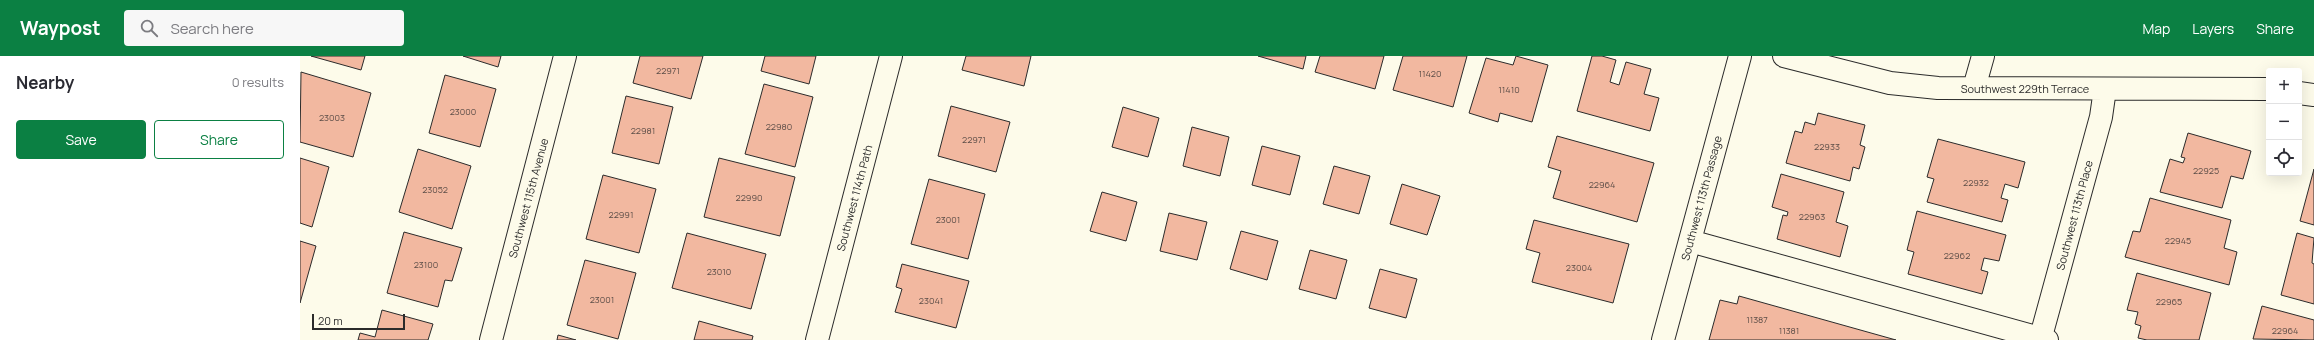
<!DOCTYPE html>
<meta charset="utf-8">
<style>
body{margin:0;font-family:Manrope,sans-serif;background:#f7f7f7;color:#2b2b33}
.controls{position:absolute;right:12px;top:12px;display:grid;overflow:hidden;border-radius:4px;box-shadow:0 4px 16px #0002}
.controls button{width:36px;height:36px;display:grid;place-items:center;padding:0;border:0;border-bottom:1px solid #e1e1e2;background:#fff;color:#2b2b33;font:20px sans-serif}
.scale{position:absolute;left:12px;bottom:10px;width:93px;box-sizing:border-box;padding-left:4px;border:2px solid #2b2b2b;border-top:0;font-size:11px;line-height:14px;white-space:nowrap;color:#2b2b2b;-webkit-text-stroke:3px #fdfbea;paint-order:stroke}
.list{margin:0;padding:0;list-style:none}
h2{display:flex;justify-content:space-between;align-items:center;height:52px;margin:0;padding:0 16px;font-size:17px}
h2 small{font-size:13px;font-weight:400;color:#7c7c81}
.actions{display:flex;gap:8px;padding:12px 16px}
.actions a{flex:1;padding:9px 0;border:1px solid #0b8043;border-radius:4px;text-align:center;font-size:14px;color:#0b8043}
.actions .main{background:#0b8043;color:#fff}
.icon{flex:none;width:22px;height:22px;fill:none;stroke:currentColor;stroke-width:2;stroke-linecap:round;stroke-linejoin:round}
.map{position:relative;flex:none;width:2014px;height:284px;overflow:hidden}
header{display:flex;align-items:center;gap:24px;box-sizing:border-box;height:56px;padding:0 20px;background:#0b8043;color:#fff}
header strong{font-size:19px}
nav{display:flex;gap:22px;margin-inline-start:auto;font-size:14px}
.search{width:280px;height:36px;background:#f7f7f7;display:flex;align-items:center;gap:10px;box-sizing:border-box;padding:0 14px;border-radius:4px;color:#7c7c81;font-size:15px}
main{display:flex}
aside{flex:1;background:#fff}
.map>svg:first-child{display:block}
</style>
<header>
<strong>Waypost</strong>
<div class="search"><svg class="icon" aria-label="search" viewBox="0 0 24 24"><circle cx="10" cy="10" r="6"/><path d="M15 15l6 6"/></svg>Search here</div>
<nav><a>Map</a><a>Layers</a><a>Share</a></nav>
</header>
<main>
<aside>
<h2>Nearby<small>0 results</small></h2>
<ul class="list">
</ul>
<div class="actions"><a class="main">Save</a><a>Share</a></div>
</aside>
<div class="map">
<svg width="2014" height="284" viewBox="0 0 2014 284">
<rect width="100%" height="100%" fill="#fdfbea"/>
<path fill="#f2b8a0" stroke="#2b2b2b" d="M11,0H65L61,14Z
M163,0H201L198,11Z
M340,0H403L391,43L333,27Z
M465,0H516L509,28L461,15Z
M666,0H731L724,30L662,14Z
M958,0H1006L1003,13Z
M1020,0H1084L1075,33L1015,16Z
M1103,0H1167L1153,51L1093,34Z
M1216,0L1248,9L1232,66L1200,57L1198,66L1169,57L1186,2L1213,9Z
M1292,0H1302L1316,4L1310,26L1319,29L1326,6L1351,13L1344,38L1359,42L1350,75L1277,55Z
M1,16L71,37L53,101L0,86Z
M145,19L196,33L180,91L129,77Z
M464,28L513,41L495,111L445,98Z
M326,40L373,51L359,108L312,97Z
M651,50L710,66L696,116L638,100Z
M823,51L859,62L848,101L812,91Z
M1518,57L1565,69L1560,89L1565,91L1559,113L1553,111L1550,125L1486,107L1495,75L1502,77L1505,66L1515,69Z
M892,71L929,81L920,120L883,110Z
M1888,77L1951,95L1943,123L1931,120L1922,152L1860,136L1870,103L1883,107L1885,102L1881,101Z
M1257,80L1354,107L1337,166L1253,142L1261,115L1248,111Z
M1638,83L1725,106L1718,132L1705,128L1701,142L1708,144L1702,166L1627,146L1634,123L1627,121Z
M962,90L1000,100L990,139L952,129Z
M118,93L171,110L152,173L99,156Z
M0,102L29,111L12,171L0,167Z
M419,102L495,121L480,180L404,161Z
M1034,110L1070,120L1059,158L1023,148Z
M2014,113V169L2000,165Z
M1481,118L1544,136L1536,166L1548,170L1540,201L1477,183L1483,159L1487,160L1488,156L1472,151Z
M303,119L356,133L339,197L286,183Z
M629,123L685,138L668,203L611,188Z
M1102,128L1140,140L1127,179L1090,168Z
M802,136L837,146L826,185L790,175Z
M1850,142L1931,164L1924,192L1937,196L1929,229L1825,201L1833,175L1840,176Z
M1617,155L1706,179L1699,205L1684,202L1681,214L1688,216L1682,238L1608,218L1614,196L1607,194Z
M869,157L907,166L897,204L860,195Z
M1234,164L1329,188L1313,247L1232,226L1240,197L1226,193Z
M941,175L978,185L967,224L930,213Z
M104,176L162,192L152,225L145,224L138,251L87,237Z
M387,177L466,198L451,253L372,232Z
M1997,177L2014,182L2012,207L2014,208V248L1981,239Z
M0,185L16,190L0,247Z
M1010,194L1047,204L1036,243L999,233Z
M285,204L336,217L318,283L267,269Z
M602,208L669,225L656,272L595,256L602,233L596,231Z
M1080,213L1117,223L1106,262L1069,252Z
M1837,217L1911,237L1899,284H1847L1838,282L1841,270L1835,268L1838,256L1827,254Z
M1439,240L1596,284H1409L1420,244L1437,248Z
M1962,250L2014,264V284L1953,283Z
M82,254L133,268L128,284H58L60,277L75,281Z
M399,265L453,280L452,284H394Z
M258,279L276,284H257Z"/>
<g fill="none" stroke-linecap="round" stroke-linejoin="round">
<defs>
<path id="street" d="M1484,0L1590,27L1638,32L1969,33
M1674,32L1683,0
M1999,37L2014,39
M1390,185L1747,284
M191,284L265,0
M517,284L591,0
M1363,284L1440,0
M1740,284L1801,61L1805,33"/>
</defs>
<use href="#street" stroke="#2b2b2b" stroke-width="24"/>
<use href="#street" stroke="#fdfbea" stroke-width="22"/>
</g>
<g text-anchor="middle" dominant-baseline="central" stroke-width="3" stroke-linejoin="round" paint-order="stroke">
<g font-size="9" fill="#5d4e48">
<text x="368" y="14">22971</text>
<text x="1130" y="17">11420</text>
<text x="1209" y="33">11410</text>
<text x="163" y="55">23000</text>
<text x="32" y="61">23003</text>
<text x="479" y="70">22980</text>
<text x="343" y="74">22981</text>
<text x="674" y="83">22971</text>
<text x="1527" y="90">22933</text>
<text x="1906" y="114">22925</text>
<text x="1676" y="126">22932</text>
<text x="1302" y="128">22964</text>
<text x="135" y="133">23052</text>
<text x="449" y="141">22990</text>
<text x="321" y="158">22991</text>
<text x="1512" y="160">22963</text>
<text x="648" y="163">23001</text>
<text x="1878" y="184">22945</text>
<text x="1657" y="199">22962</text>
<text x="126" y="208">23100</text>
<text x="1279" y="211">23004</text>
<text x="419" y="215">23010</text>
<text x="302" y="243">23001</text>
<text x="631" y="244">23041</text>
<text x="1869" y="245">22965</text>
<text x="1457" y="263">11387</text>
<text x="1489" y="274">11381</text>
<text x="1985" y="274">22964</text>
</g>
<g font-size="11" fill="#2b2b2b" stroke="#fdfbea">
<text x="1725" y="32">Southwest 229th Terrace</text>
<text transform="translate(228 142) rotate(-75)">Southwest 115th Avenue</text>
<text transform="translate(554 142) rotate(-75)">Southwest 114th Path</text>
<text transform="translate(1401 142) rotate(-75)">Southwest 113th Passage</text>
<text transform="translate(1774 159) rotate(-75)">Southwest 113th Place</text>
</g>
</g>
</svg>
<div class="controls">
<button>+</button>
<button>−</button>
<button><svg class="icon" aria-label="locate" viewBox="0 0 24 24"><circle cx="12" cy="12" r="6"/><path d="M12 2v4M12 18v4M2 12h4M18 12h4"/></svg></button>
</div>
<div class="scale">20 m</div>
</div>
</main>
